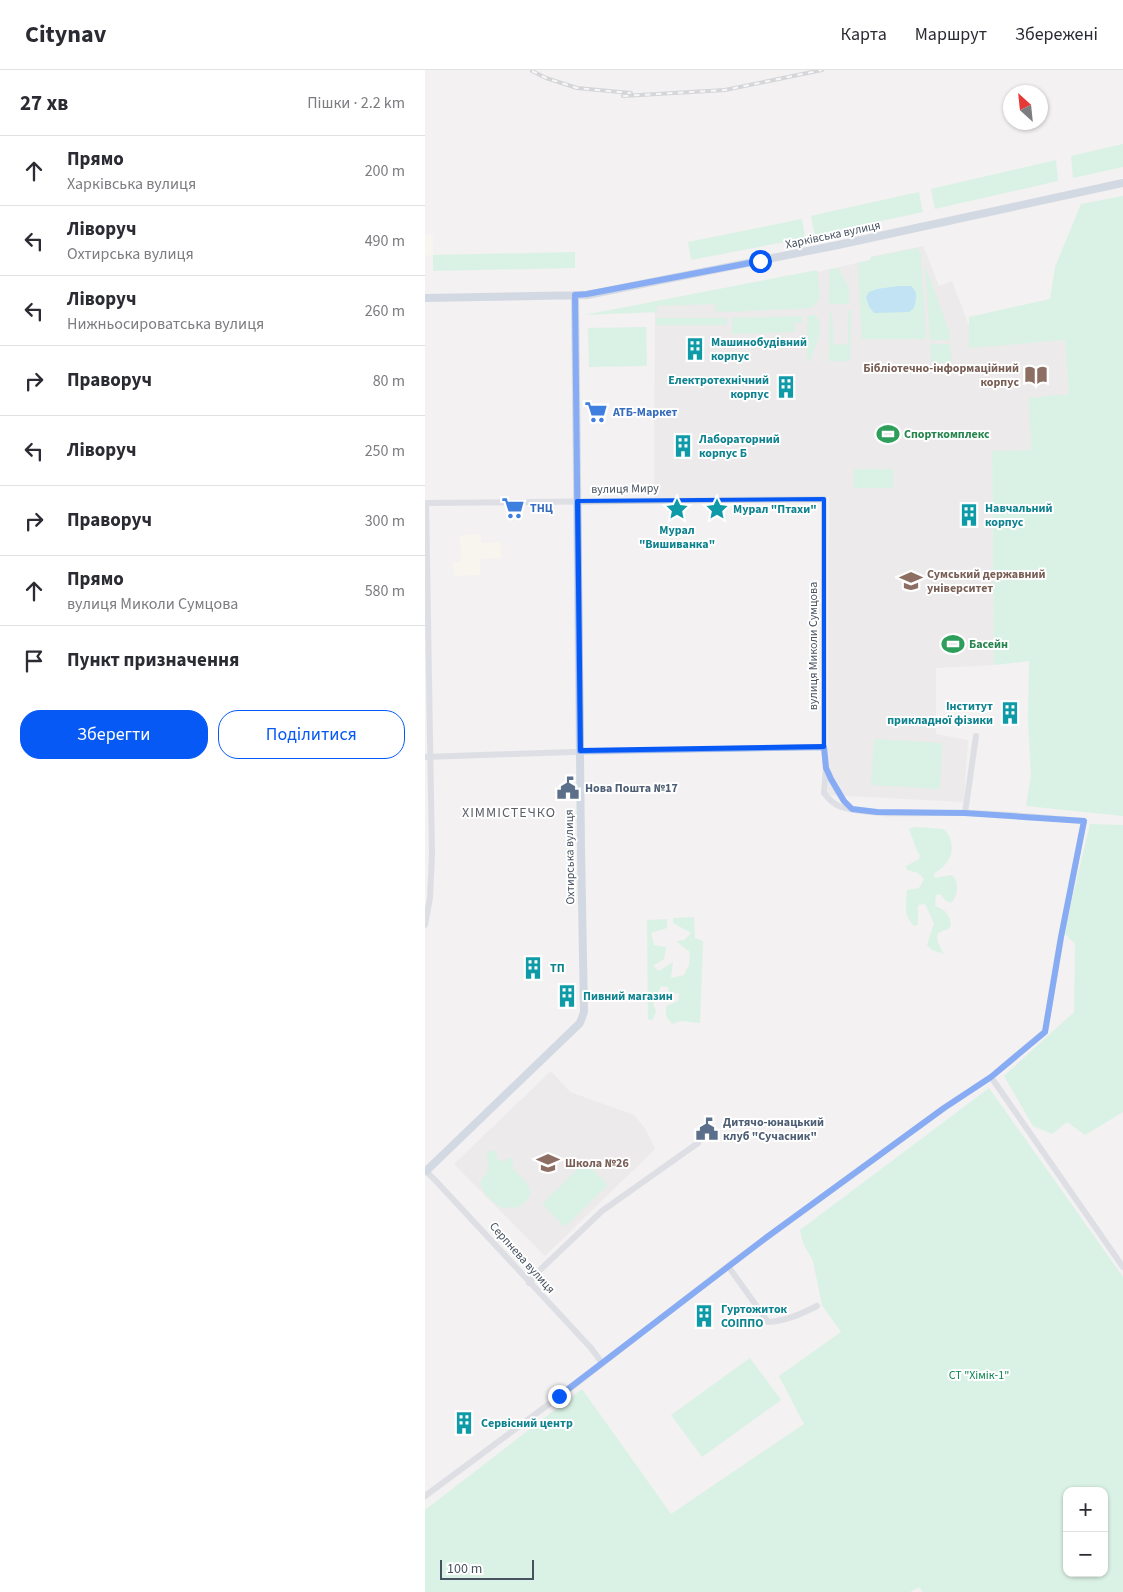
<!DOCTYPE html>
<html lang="uk">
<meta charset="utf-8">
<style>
body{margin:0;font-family:"Source Sans 3",sans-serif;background:#f7f7f7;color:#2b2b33}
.controls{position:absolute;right:15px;bottom:15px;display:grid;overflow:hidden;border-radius:10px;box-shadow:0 1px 4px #0004}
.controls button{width:45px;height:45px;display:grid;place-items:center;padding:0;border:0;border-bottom:1px solid #e1e1e2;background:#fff;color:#2b2b33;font:25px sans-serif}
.compass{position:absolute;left:578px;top:15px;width:45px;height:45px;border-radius:50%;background:#fff;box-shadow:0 1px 4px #0004;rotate:333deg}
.scale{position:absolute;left:15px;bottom:12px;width:94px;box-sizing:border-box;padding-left:5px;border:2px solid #475260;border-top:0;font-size:14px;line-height:18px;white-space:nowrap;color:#475260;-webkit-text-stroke:4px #fff;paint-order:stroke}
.stop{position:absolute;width:15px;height:15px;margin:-11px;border:4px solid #0759f6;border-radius:50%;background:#fff}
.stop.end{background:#0759f6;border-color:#fff;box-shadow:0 1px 5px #0008}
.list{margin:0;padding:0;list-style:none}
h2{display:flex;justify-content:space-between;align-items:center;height:65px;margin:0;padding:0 20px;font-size:21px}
h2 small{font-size:16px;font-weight:400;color:#7c7c81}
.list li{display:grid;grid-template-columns:32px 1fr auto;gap:15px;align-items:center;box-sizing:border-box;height:70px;padding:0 20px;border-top:1px solid #e1e1e2}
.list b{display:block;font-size:19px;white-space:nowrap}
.list p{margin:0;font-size:16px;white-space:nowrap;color:#7c7c81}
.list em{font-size:16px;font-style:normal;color:#7c7c81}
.actions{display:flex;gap:10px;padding:15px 20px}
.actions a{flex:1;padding:11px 0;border:1px solid #0759f6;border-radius:20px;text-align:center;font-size:18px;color:#0759f6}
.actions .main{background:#0759f6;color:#fff}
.icon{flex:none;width:28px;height:28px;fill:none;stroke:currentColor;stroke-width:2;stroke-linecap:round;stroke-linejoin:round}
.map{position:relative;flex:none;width:698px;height:1522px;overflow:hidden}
header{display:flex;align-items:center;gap:30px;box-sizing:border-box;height:70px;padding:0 25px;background:#fff;border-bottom:1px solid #e1e1e2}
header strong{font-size:24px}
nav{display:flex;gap:28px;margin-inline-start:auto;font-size:18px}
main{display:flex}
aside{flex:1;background:#fff}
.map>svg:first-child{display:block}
</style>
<header>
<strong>Citynav</strong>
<nav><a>Карта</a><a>Маршрут</a><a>Збережені</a></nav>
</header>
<main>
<aside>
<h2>27 хв<small>Пішки · 2.2 km</small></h2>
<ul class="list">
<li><svg class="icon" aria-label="ahead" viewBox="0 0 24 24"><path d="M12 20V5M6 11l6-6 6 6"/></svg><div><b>Прямо</b><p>Харківська вулиця</p></div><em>200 m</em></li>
<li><svg class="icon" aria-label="left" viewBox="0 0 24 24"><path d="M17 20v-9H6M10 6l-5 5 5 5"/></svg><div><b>Ліворуч</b><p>Охтирська вулиця</p></div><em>490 m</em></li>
<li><svg class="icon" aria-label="left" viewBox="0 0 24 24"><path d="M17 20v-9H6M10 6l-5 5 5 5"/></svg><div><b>Ліворуч</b><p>Нижньосироватська вулиця</p></div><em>260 m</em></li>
<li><svg class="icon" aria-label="right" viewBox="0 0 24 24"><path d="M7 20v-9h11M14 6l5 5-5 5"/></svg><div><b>Праворуч</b></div><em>80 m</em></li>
<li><svg class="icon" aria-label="left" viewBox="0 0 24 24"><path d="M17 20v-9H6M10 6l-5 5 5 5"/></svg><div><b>Ліворуч</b></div><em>250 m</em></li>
<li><svg class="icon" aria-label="right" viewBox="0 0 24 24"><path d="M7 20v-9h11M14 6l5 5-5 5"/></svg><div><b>Праворуч</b></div><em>300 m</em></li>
<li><svg class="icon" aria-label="ahead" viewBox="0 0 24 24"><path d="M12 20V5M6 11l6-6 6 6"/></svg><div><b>Прямо</b><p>вулиця Миколи Сумцова</p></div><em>580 m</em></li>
<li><svg class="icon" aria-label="arrive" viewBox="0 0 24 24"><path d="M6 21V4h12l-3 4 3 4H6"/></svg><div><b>Пункт призначення</b></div></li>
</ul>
<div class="actions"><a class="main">Зберегти</a><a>Поділитися</a></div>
</aside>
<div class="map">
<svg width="698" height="1522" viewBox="0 0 698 1522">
<rect width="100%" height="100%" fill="#f3f1f1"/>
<path fill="#fefaea" d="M0,165H8V185L0,186Z
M56,464V473L76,472L77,488L55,489V505L29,506L28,492H36L35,465Z"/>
<path fill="#e4e2e2" d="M498,176L514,216L527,211L544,256V277L640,270L644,324L606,380L567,382L569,595L511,598V664L543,670L539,732L403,725L404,427H229L230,232L375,206L445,190L446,187Z
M126,1001L145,1022L209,1045L221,1060L230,1079L120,1186L29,1094Z"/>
<path fill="#bcf4d7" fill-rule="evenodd" d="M698,74V97L648,108L646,86Z
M631,90L633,111L510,139L506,119Z
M494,122L498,142L390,165L386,146Z
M698,126V746L601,736L606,705L603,650L604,591L569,595L567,381L606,380L604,328L644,324L640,270L544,278V247L625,229L630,197L656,134Z
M377,149L380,168L266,190L263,172Z
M492,178L496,184L501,269H437L433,193L445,190L446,187Z
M150,182V198L8,201V185Z
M500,195L524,261L525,270H505Z
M413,198L424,218V234H404L405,199Z
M392,200L395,229L387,238L305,242L290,241V234L232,236V242L159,245Z
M405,240L407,244L409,275L423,274V240H426L425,291H404Z
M390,245C402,256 389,278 385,291H382V246Z
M377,246V253H369L370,262L307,264V248Z
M231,248H302V255H231Z
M221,257L222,296L164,297L163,258Z
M505,274H525L527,293H506Z
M429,399H468V418H429Z
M449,669L517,673L515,719L446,715Z
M665,754L698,755V1042L660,1065L642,1052L627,1064L608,1056L579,1006L649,942L650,874L639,863Z
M490,757L518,759C527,764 529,781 524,789C521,795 514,800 509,804L510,808L527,805C535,813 533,825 526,833L520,830L515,824L511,825L510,836C521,840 525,844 526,856L523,859L513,863C510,870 515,877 519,884L507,880L502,875L509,853L500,834L493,835V854L489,856C478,845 481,834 482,820L494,818L499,809L493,803L482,800L481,796L494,789L495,786C490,777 488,769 484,759Z
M269,847L270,868L278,871L275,953L256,951L247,954L241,946V936L253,931L254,924L244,922L243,917L236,916L228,934L231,941L228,950L223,949L222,850L242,849V858L226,863L229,875L241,877L239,889L228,896L234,901L248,892L246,908L259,905L264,895L265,882L251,871L259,870L266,863L248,853V848Z
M564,1018L698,1207V1522H498L494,1517L485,1522H0V1440L157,1319L246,1444L379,1354L354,1306L416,1262L397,1235L388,1191L378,1173L375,1160ZM642,1421H679V1503H642Z
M63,1081H71L72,1088L77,1092L84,1088H88V1099C105,1114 116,1127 88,1139L84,1137L77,1138C69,1133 53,1121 56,1110C57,1108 60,1106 61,1104C64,1097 63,1090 61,1084Z
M160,1092L183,1115L140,1157L117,1134Z
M325,1288L356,1330L277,1387L246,1345Z"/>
<path fill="#85d3f5" d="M474,216H486C494,223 491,229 489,238L484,242L449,243L444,236L441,227L444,222L452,219Z"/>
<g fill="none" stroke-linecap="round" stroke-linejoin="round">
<path stroke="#c3cbd7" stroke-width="6" d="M0,433L399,429V677L401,698L399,723C404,729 408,734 416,737C449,747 502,742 537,743C578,743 619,748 659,751L636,867L620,961L566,1007L519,1038L303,1196L155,1311L0,1426
M0,687L147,682L399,677
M401,699C407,714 415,728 426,739
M540,743L551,666
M0,855L5,828L7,784L1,433
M566,1007L698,1197
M0,1102L1,1101L10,1110L166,1278L177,1293
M303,1196L343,1252C361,1251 376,1244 392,1236
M104,1213L115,1200L177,1141L273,1073"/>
<path stroke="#aebdd2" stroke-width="8" d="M0,228L162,225L413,175L698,113
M0,1100L1,1101L155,953L159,942L156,778L150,225"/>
<defs>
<path id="rail" d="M107,1L121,8L152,18L206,23
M198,26L300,20L397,0"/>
</defs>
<use href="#rail" stroke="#b2b5bc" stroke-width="4"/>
<use href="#rail" stroke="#fff" stroke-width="2" stroke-dasharray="5.5" stroke-linecap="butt"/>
</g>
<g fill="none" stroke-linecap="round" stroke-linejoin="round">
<path stroke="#0759f6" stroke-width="6" d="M134,1326L342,1167L519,1038L566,1007L620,962L636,867L659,751L540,743L452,742L427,739L419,731L406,709L401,698L399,677L155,681L150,225L162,224L335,191"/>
</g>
<path d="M0 0H698V1522H0ZM399,429V677L155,681L152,431Z" fill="#f3f1f1" fill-opacity=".55" fill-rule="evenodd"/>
<path fill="none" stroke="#0759f6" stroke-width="4" stroke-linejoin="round" d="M399,429V677L155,681L152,431Z"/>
<defs>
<symbol id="building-bare" viewBox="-9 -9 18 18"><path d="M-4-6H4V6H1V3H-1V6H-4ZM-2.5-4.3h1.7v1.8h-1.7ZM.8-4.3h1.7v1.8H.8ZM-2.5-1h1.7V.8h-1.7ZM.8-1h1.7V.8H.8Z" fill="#0f9aa8" stroke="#fff" stroke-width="2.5" paint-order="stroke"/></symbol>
<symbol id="library-bare" viewBox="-9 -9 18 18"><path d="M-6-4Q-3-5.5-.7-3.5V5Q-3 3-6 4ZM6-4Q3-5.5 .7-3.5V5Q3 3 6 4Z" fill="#8d6e63" stroke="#fff" stroke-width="2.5" paint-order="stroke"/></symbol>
<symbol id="supermarket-bare" viewBox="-9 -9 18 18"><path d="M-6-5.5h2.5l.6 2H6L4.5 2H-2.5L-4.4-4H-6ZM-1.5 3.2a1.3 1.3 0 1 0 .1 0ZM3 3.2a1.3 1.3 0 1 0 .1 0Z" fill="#3f7fe0" stroke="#fff" stroke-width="2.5" paint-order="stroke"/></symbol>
<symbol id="stadium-bare" viewBox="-9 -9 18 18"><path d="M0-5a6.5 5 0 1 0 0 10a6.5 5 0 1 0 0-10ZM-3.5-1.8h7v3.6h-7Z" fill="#2e9e5b" stroke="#fff" stroke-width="2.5" paint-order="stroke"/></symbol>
<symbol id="sight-bare" viewBox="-9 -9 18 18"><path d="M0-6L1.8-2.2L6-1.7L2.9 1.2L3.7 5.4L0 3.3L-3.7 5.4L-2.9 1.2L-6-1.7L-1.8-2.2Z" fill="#0f9aa8" stroke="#fff" stroke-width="2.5" paint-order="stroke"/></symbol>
<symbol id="university-bare" viewBox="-9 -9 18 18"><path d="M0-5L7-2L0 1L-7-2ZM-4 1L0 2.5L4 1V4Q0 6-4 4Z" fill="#8d6e63" stroke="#fff" stroke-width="2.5" paint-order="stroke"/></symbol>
<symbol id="civic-bare" viewBox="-9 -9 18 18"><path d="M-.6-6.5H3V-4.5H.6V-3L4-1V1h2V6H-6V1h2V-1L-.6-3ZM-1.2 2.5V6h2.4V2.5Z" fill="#5c6f8a" stroke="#fff" stroke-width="2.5" paint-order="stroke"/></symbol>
<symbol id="school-bare" viewBox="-9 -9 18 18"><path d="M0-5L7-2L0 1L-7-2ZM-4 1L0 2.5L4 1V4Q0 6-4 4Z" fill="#8d6e63" stroke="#fff" stroke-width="2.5" paint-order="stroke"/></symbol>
</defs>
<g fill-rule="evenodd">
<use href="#building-bare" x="254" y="263" width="32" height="32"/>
<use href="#library-bare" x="595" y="289" width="32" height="32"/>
<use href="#building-bare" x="345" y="301" width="32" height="32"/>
<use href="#supermarket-bare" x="155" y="326" width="32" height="32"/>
<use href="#stadium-bare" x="447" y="348" width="32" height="32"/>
<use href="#building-bare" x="242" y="360" width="32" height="32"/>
<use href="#supermarket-bare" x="72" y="422" width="32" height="32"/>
<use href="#sight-bare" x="236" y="423" width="32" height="32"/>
<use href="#sight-bare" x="276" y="423" width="32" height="32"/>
<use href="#building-bare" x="528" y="429" width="32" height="32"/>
<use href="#university-bare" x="470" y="495" width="32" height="32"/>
<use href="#stadium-bare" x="512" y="558" width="32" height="32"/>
<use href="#building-bare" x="569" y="627" width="32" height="32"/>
<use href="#civic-bare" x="127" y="702" width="32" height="32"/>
<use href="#building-bare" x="92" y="882" width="32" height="32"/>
<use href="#building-bare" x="126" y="910" width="32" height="32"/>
<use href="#civic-bare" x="266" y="1043" width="32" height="32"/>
<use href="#school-bare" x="107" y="1077" width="32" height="32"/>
<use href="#building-bare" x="263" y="1230" width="32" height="32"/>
<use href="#building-bare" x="23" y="1337" width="32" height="32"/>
</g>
<g text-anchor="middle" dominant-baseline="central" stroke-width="4" stroke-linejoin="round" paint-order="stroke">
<g font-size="12" fill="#475260" stroke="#fff">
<text transform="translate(408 165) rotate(-12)">Харківська вулиця</text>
<text transform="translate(200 419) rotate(-1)">вулиця Миру</text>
<text transform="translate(388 576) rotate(-90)">вулиця Миколи Сумцова</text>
<text transform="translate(145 787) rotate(-91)">Охтирська вулиця</text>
<text transform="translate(97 1188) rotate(48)">Серпнева вулиця</text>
</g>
<g font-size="12" font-weight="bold" fill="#0d838f" stroke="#fff" text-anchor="start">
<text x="286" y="272">Машинобудівний<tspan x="286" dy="14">корпус</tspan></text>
<text x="344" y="310" text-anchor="end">Електротехнічний<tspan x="344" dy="14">корпус</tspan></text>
<text x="274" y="369">Лабораторний<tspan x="274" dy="14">корпус Б</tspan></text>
<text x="560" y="438">Навчальний<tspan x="560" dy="14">корпус</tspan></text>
<text x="308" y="439">Мурал "Птахи"</text>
<text x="252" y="460" text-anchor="middle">Мурал<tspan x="252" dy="14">"Вишиванка"</tspan></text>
<text x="568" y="636" text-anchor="end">Інститут<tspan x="568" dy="14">прикладної фізики</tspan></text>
<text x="125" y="898">ТП</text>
<text x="158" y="926">Пивний магазин</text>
<text x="296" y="1239">Гуртожиток<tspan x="296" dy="14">СОІППО</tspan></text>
<text x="56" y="1353">Сервісний центр</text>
</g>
<g font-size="12" font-weight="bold" fill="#785e54" stroke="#fff" text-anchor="start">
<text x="594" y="298" text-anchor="end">Бібліотечно-інформаційний<tspan x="594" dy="14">корпус</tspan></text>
<text x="502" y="504">Сумський державний<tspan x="502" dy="14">університет</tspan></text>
<text x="140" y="1093">Школа №26</text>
</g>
<g font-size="12" font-weight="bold" fill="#366cbe" stroke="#fff" text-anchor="start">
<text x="188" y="342">АТБ-Маркет</text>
<text x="105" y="438">ТНЦ</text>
</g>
<g font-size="12" font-weight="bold" fill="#27864d" stroke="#fff" text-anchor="start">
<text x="479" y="364">Спорткомплекс</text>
<text x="544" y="574">Басейн</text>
</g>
<g font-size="12" font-weight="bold" fill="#4e5e75" stroke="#fff" text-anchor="start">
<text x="160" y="718">Нова Пошта №17</text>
<text x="298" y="1052">Дитячо-юнацький<tspan x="298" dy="14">клуб "Сучасник"</tspan></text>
</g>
<g font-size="12" fill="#0e8554" stroke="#fff">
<text x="554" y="1305">СТ "Хімік-1"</text>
</g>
<g font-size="14" letter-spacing="1" fill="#5c6067" stroke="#fff">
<text x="84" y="743">ХІММІСТЕЧКО</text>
</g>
</g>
</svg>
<div class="controls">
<button>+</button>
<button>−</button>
</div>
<svg class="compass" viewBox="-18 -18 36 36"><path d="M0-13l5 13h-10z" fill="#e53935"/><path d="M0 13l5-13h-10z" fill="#7c7c81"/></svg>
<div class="scale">100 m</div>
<div class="stop" style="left:335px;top:191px"></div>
<div class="stop end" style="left:134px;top:1326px"></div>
</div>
</main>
